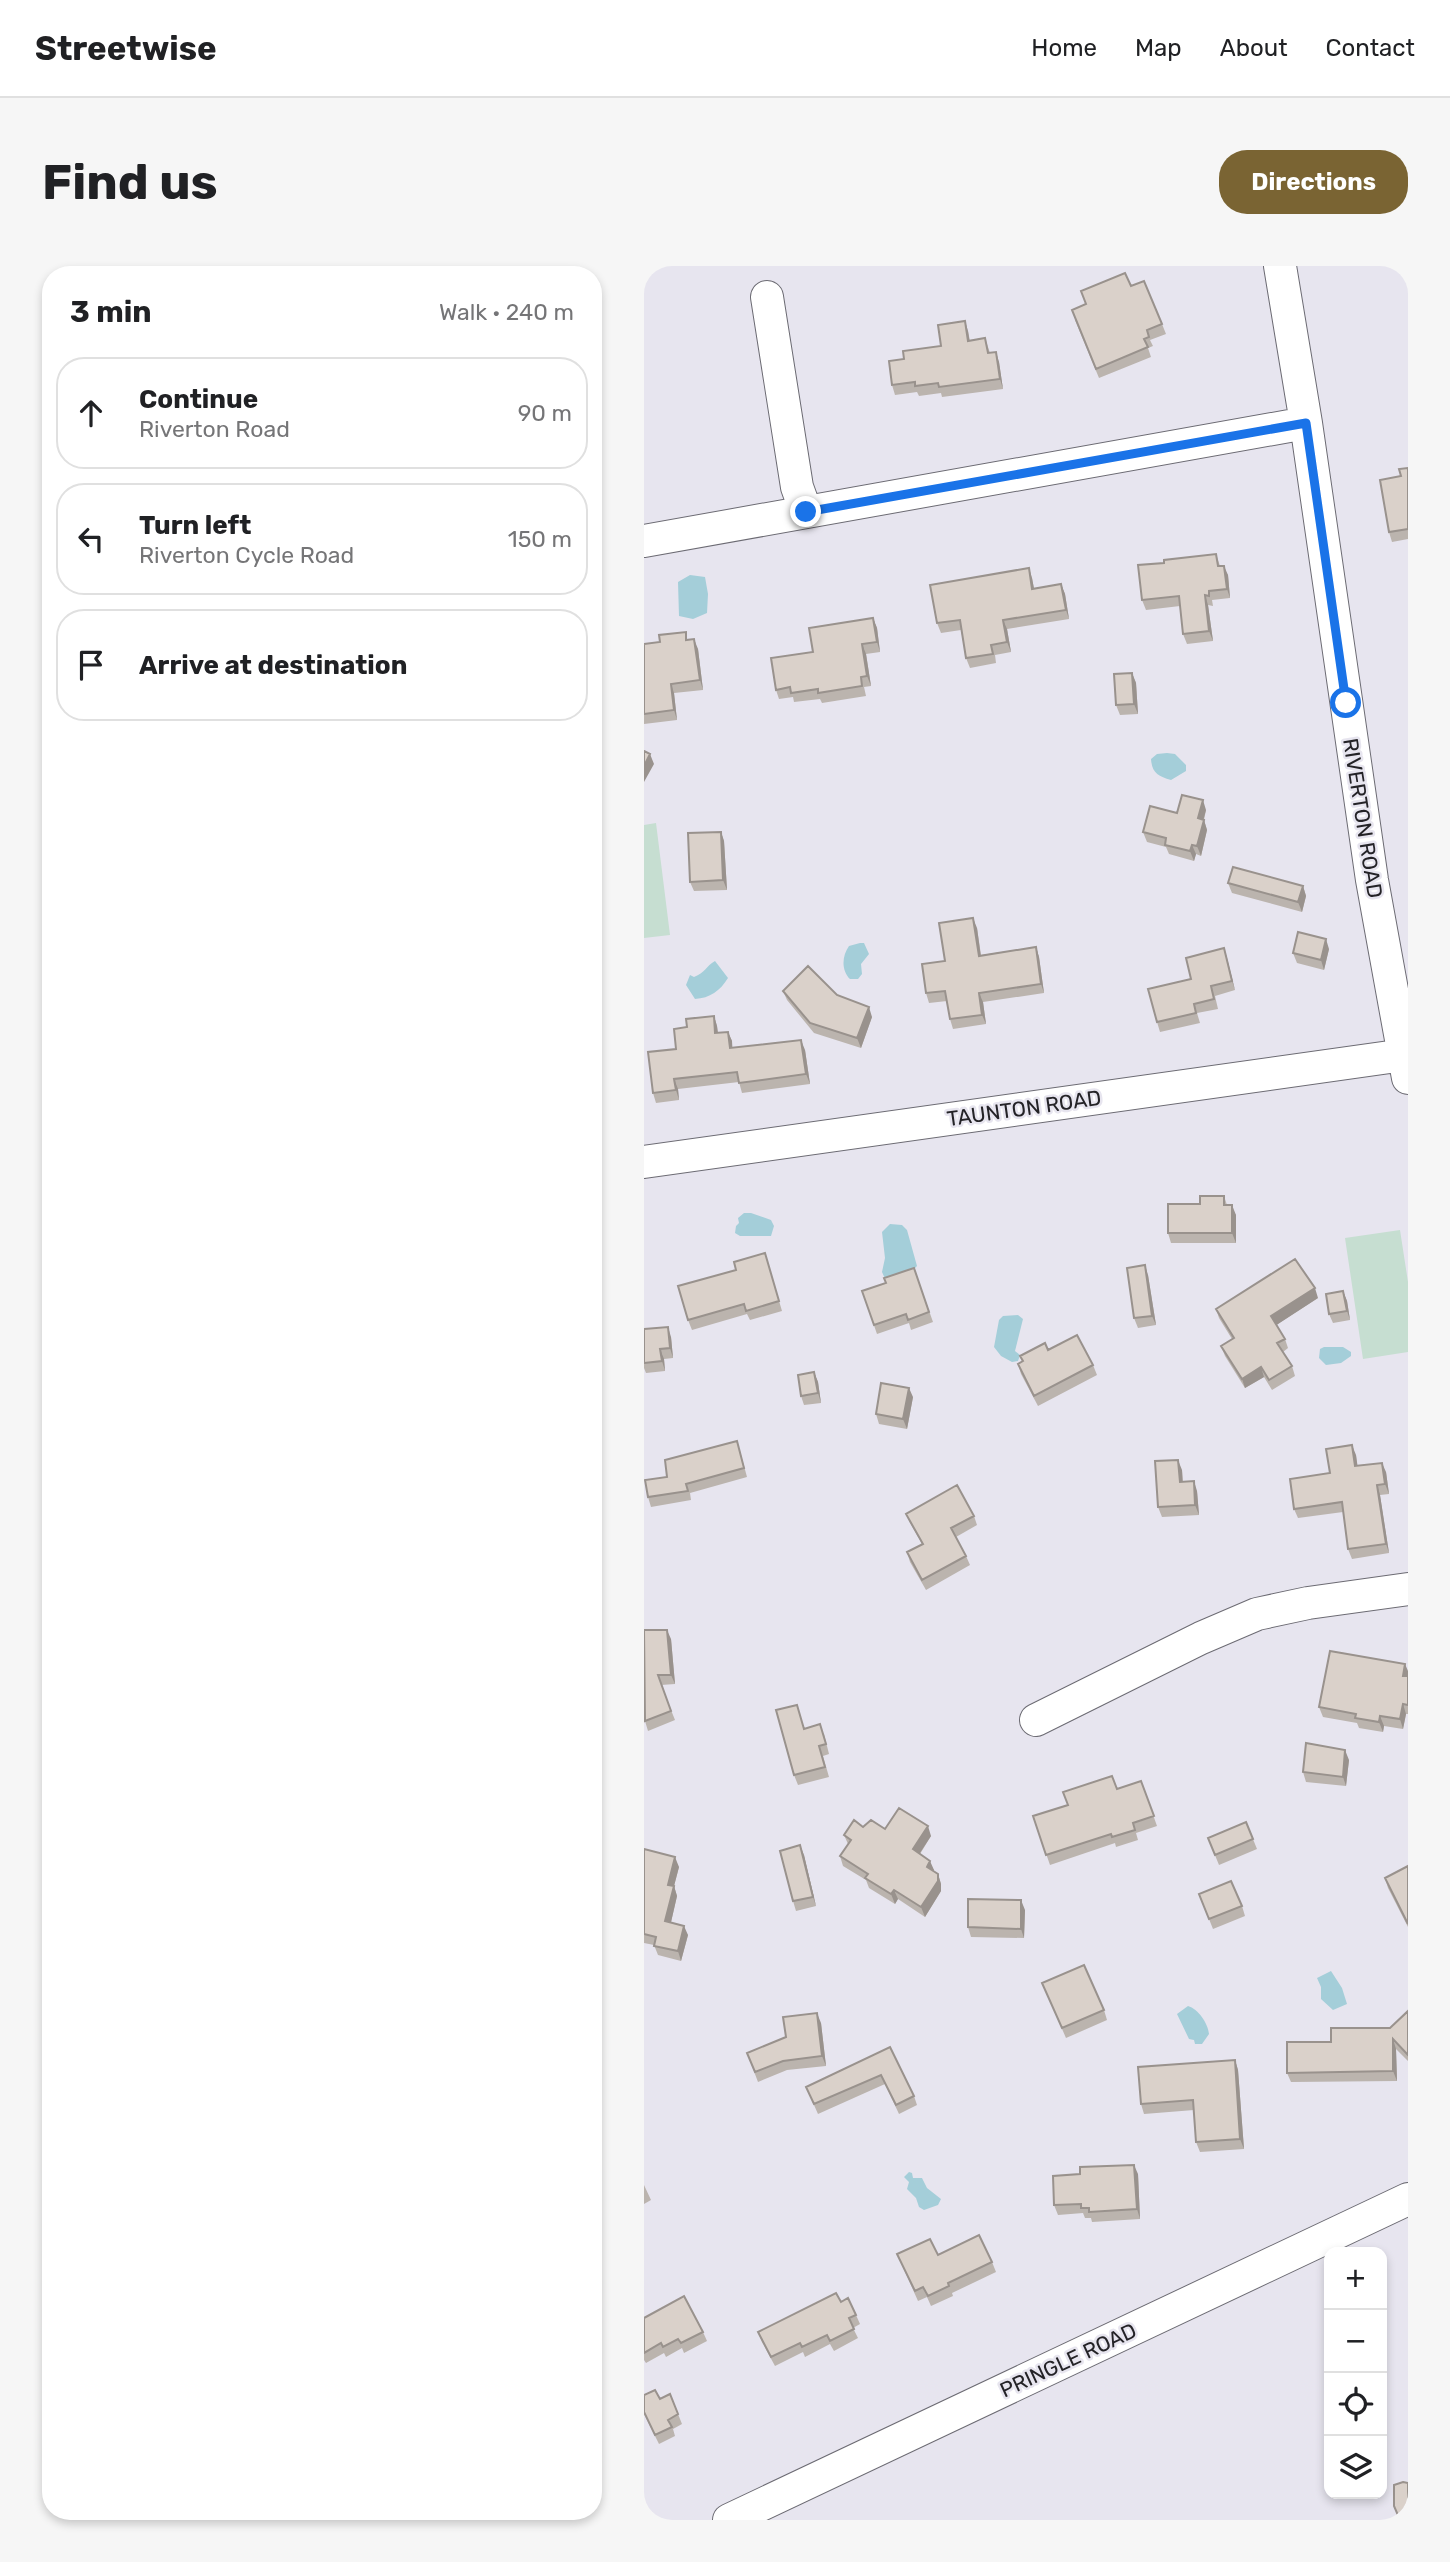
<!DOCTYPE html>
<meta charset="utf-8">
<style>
body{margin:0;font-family:Rubik,sans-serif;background:#f6f6f6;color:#202124}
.controls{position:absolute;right:21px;bottom:21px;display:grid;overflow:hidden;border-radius:14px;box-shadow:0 4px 10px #0003}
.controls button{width:63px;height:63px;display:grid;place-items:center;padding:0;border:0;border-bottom:2px solid #e0e0e0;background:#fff;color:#202124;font:35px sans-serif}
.stop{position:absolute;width:21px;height:21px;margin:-16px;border:5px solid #1a73e8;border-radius:50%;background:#fff}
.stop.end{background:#1a73e8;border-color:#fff;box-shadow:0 2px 7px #0008}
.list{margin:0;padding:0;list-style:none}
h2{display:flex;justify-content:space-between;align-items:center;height:91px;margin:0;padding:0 28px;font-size:30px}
h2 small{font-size:23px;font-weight:400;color:#757577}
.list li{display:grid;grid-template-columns:46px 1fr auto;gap:21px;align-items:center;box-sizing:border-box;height:112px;margin:0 14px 14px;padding:0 14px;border:2px solid #e0e0e0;border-radius:28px}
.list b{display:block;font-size:26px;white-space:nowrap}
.list p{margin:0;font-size:23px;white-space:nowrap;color:#757577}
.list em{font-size:23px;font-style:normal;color:#757577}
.icon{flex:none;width:38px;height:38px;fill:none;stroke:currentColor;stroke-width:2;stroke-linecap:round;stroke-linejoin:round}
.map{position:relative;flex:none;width:764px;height:2254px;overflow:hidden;border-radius:28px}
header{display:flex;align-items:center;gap:42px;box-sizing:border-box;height:98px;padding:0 35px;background:#fff;border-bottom:2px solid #e0e0e0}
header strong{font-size:33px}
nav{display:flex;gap:38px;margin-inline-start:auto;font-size:24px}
.intro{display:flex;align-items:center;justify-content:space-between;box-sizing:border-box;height:168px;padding:0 42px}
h1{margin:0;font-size:49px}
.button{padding:18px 32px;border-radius:28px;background:#7a6433;color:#fff;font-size:24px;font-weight:700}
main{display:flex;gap:42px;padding:0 42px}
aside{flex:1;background:#fff;border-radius:28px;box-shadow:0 4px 10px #0003}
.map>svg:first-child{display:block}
</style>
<header>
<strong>Streetwise</strong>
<nav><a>Home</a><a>Map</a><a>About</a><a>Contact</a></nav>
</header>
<div class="intro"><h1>Find us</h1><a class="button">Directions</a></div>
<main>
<aside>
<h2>3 min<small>Walk · 240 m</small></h2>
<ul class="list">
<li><svg class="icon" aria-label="ahead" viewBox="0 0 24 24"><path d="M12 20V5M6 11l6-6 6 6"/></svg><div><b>Continue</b><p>Riverton Road</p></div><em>90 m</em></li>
<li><svg class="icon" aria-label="left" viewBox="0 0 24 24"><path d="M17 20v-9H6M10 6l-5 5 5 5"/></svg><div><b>Turn left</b><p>Riverton Cycle Road</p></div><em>150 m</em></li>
<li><svg class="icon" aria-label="arrive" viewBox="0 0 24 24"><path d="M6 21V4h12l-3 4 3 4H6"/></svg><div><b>Arrive at destination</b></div></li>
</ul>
</aside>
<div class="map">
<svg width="764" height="2254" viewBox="0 0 764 2254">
<rect width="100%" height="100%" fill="#e7e5ef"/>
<path fill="#c6ded1" d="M12,557L26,669L0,672V559Z
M756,964L764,1016V1086L719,1093L701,972Z"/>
<path fill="#a4ced9" d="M46,309L61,311L64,328L63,347L49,353L35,350L34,316Z
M523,487L531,488L542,499V505L527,514C514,510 508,507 507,493L513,488Z
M216,677H220L225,688L217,698L218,708L214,713H206C197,704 198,690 205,680Z
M71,695L84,712C76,725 66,732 51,733L42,719L46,709L50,711C61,707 62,700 71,695Z
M100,947H107L127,954L130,960L127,970H96L91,967L92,960L95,957L94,952Z
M246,958L258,959L263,964L273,1000L268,1005L242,1015L238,1006L241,992L238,966Z
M374,1049L379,1053L371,1085L376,1089L374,1095L368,1096L357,1090L350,1081L355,1054L359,1050Z
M680,1081H699L707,1086V1090L697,1097L682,1099L675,1092L676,1083Z
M687,1705L698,1722L703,1738L689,1744L677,1733V1721L673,1712Z
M544,1740C554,1743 564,1757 565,1768L558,1778H551L550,1774L545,1773L533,1748Z
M265,1906L268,1907L269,1912H278L283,1922L297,1933L294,1939L280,1944L275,1941L272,1932L263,1923L265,1916L260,1911Z"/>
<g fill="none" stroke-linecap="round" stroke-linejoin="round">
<defs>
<path id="minor" d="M636,0L662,157L728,614L764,812
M123,31L153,221L162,246
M0,275L662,157
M0,896L760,789
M392,1454L557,1372L613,1348L664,1337L764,1323
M85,2254L764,1933"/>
</defs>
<use href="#minor" stroke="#6c6b73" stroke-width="34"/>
<use href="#minor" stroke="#fff" stroke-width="32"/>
</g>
<path fill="#bbb4ae" d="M487,20L518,58L522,68L506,74L509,80L504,82L507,91L455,112L431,54Z
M324,65L326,75L341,72L346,87L355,96L359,123L298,131L297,127L275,130L273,126L251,129L248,119L260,93L297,80Z
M764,202V273L748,276L745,266L757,210Z
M572,288L576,300L584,309L586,332L568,334L569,340L564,339L569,375L543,378L539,368L536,340L502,344L498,334L520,297Z
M388,312L390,323L417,318L421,328L425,353L363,363L367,386L351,389L352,397L326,402L322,392L317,364L297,367L293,357Z
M229,352L233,362L236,386L222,388L227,420L220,421L222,430L178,437L176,433L150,436L149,431L135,433L132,424L169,386Z
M45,374L54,383L59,424L30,427L33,454L0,458V378Z
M488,407L492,417L494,448L476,449L472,439Z
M562,544L560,554L563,564L557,590L552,588L550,595L525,588L522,581L503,576L499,566L533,547Z
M77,566L80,575L83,624L50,625L46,616Z
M584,617L659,620L662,630L658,646L588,627Z
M333,662L337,689L392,681L395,691L400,727L339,736L342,758L309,763L306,753L303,735L285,737L282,727L301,695Z
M580,682L591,724L571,730L574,743L553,747L556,757L516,766L513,756L547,713Z
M685,683L680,704L653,697L649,687Z
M139,725L193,729L228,751L217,782L170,767L143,734Z
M70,750L73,760L74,767L84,766L88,775V782L161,784L166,818L98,827L95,816L34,823L35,834L12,837L9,827L43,761Z
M580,930L583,939L592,949V977H527L524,967L556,938Z
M124,997L138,1045L106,1054L103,1048L48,1064L44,1054Z
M270,1002L289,1056L267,1064L265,1057L233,1068L218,1025L242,1017Z
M504,1009L512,1059L494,1062L490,1052Z
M699,1025L703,1035L706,1054L689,1057L685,1048Z
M674,1032L632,1059L641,1073L644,1082L639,1086L648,1100L651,1110L628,1124L620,1111L601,1122L581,1090L577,1080L588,1073L575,1052L572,1043Z
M0,1063L27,1071L29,1092L20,1093L21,1105L2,1107L0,1102Z
M404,1084L449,1099L453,1109L394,1140L377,1108L374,1098L378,1096L376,1090Z
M170,1106L174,1116L177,1137L160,1139L157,1130Z
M269,1131L263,1163L235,1158L232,1148Z
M96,1185L103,1211L46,1227L47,1234L7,1241L4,1231L23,1211Z
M712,1189L713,1200L742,1206L745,1228L736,1229L745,1287L708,1293L704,1283L699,1246L654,1252L650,1243L686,1207Z
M538,1204L539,1216L553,1225L555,1249L518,1251L514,1241Z
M262,1248L330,1250L333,1259L312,1271L322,1290L326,1299L282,1324L266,1296L263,1286L278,1278L266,1257Z
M27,1373L31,1418L17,1419L31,1454L4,1465L1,1455L0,1418Z
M764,1405V1448H762L759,1463L740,1460L739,1466L715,1462L713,1457L679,1451L675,1441Z
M156,1449L160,1463L180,1468L185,1488L179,1490L185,1511L154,1519L150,1509Z
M705,1494L702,1520L662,1516L659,1506Z
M497,1515L513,1560L492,1567L494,1574L472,1581L471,1577L406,1599L389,1550Z
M602,1556L613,1583L575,1599L564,1572Z
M219,1561L287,1570L276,1588L290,1604L289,1605L294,1608L297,1618V1625L281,1651L254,1633L251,1638L225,1622L222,1614L199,1600L196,1590L204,1578L200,1569Z
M0,1583L35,1601L30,1620L33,1630L27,1656L44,1669L37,1695L14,1689L10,1679L0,1677Z
M160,1589L172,1640L152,1645L149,1635Z
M764,1600V1661L744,1622L741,1612Z
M555,1628L598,1640L601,1650L569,1663Z
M381,1644L380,1672L327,1671L324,1661Z
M398,1717L460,1744L463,1754L422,1772Z
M764,1745V1795L752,1783L753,1815L647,1816L643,1807L687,1776L746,1762Z
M177,1757L182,1800L143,1804L114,1816L103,1787Z
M246,1781L270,1830L273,1839L255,1848L241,1818L174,1848L162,1821Z
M591,1794L594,1804L600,1883L556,1886L552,1876L550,1844L500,1848L497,1838Z
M494,1908L496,1953L448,1956L447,1952H441L439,1947L414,1949L410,1939Z
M0,1919L7,1934L0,1938Z
M253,1988L294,1989L348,1996L352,2006L308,2027L309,2030L287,2040L283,2031L274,2035Z
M197,2036L212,2049L216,2058L209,2062L214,2072L190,2085L186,2078L161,2091L159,2086L131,2100L118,2076L114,2066Z
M0,2052L59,2066L63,2075L40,2087L38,2082L22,2091L20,2087L2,2097L0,2094Z
M26,2128L38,2158L29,2163L31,2170L15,2178L0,2148V2129L16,2133Z"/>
<path fill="#99928d" d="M321,55L324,65L327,85L324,75Z
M352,86L355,96L359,123L356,113Z
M580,300L584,309L586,332L583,323Z
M385,302L388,312L392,333L388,323Z
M417,318L421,328L425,353L422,344Z
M561,329L564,339L569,375L565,365Z
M229,352L233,362L236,386L233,376Z
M359,354L363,363L367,386L363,376Z
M50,373L54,383L59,424L56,414Z
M218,378L222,388L227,420L223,410Z
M488,407L492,417L494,448L490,438Z
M27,418L30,427L33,454L30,444Z
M6,488L10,498L0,516V500Z
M559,534L562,544L558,559L560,554L563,564L557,590L553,580L554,552Z
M77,566L80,575L83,624L79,614Z
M548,579L552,588L550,595L546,585Z
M659,620L662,630L658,646L654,636Z
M329,652L333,662L338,699L335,690Z
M682,673L685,683L680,704L677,694Z
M392,681L395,691L400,727L397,718Z
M580,682L583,692L591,724L588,715Z
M335,727L339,736L342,758L338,749Z
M225,741L228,751L217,782L213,772Z
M70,750L73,760L75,777L71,767Z
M84,766L88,775L89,792L86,782Z
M157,774L161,784L166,818L162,808Z
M30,813L34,823L35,834L32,824Z
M588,939L592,949V977L588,967Z
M501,999L504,1009L512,1059L508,1050Z
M671,1022L674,1032L631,1060L627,1050Z
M699,1025L703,1035L706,1054L703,1045Z
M24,1061L27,1071L29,1092L26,1082Z
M16,1083L20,1093L21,1105L18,1095Z
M617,1101L620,1111L601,1122L598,1113Z
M170,1106L174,1116L177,1137L174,1127Z
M265,1122L269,1131L263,1163L259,1153Z
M708,1179L712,1189L715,1210L711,1200Z
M534,1194L538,1204L539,1226L536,1216Z
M738,1197L742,1206L745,1228L741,1218Z
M550,1215L553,1225L555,1249L551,1239Z
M733,1219L736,1229L745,1287L742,1278Z
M23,1364L27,1373L31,1418L27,1409Z
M761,1398L764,1405V1414L759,1410Z
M759,1438L762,1448L759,1463L756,1453Z
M736,1450L740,1460L739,1466L735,1456Z
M701,1484L705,1494L702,1520L699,1511Z
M284,1560L287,1570L272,1593L269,1583Z
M156,1579L160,1589L172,1640L169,1631Z
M31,1591L35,1601L30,1620L33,1630L25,1665L21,1655L24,1619Z
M286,1595L290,1604L286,1611L283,1601Z
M294,1608L297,1618V1625L281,1651L277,1641Z
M250,1624L254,1633L251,1638L247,1628Z
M377,1634L381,1644L380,1672L377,1663Z
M40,1660L44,1669L37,1695L34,1685Z
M173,1747L177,1757L182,1800L178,1790Z
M749,1773L752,1783L753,1815L749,1805Z
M591,1794L594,1804L600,1883L596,1873Z
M490,1899L494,1908L496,1953L493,1943Z"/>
<path fill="#dad1ca" stroke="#99928d" stroke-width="2" d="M481,7L487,20L500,15L518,58L503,64L505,71L500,73L504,81L452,103L428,44L442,38L437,25Z
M321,55L324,75L341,72L344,87L352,86L356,113L295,121L294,117L271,120V116L248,119L245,95L260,93L259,85L297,80L294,59Z
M764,202V263L745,266L736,214L757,210L755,203Z
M572,288L574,300H580L583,323L565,325V330L561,329L565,365L539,368L535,330L498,334L494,299L520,297V294Z
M385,302L388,323L417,318L422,344L359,354L363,376L347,379L349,388L322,392L316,354L293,357L286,319Z
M229,352L233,376L218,378L223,410L217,411L218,420L174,427V423L147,427L146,421L132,424L127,392L169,386L165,362Z
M42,366V374L50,373L56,414L27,418L30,444L0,448V378L16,376L15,369Z
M488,407L490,438L472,439L470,408Z
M0,485L6,488L0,500Z
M538,529L559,534L554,552L560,554L553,580L548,579L546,585L521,579L522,572L499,566L506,540L533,547Z
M77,566L79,614L46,616L44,567Z
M589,601L659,620L654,636L584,617Z
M329,652L335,690L392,681L397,718L335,727L338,749L306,753L301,725L282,727L278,698L301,695L295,657Z
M654,666L682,673L677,694L649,687Z
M580,682L588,715L567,720L570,733L550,738L552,747L513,756L504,723L547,713L542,692Z
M164,700L193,729L225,741L213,772L166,757L139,725Z
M70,750L71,767L84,766L86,782L157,774L162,808L95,817L93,806L30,813L32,824L9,827L4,786L32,783L30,763L43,761L42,753Z
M556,930H580V939H588V967H524V938H556Z
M121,987L135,1035L102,1045L100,1038L44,1054L34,1020L92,1004L90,996Z
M651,993L671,1022L627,1050L641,1073L633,1077L648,1100L625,1114L617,1101L598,1113L577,1080L590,1072L572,1043Z
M501,999L508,1050L490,1052L483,1002Z
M270,1002L285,1046L264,1054L262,1048L230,1059L218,1025L242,1017L240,1012Z
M699,1025L703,1045L685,1048L682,1028Z
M24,1061L26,1082L16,1083L18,1095L0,1097V1063Z
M433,1069L449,1099L390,1130L374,1098L379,1095L376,1090L401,1077L404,1084Z
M170,1106L174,1127L157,1130L154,1109Z
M237,1117L265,1122L259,1153L232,1148Z
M93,1175L100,1202L42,1218L44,1225L4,1231L1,1214L23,1211L21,1194Z
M708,1179L711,1200L738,1197L741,1218L733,1219L742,1278L704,1283L698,1236L650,1243L646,1213L686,1207L682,1183Z
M534,1194L536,1216L550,1215L551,1239L514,1241L511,1195Z
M313,1219L330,1250L307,1262L322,1290L278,1314L263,1286L279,1278L262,1248Z
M0,1364H23L27,1409H14L27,1445L1,1455Z
M686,1385L761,1398L759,1410H764V1439L759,1438L756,1453L736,1450L735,1456L711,1452L712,1448L675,1441Z
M153,1439L160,1463L176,1458L182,1478L175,1480L181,1501L150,1509L132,1444Z
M662,1477L701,1484L699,1511L659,1506Z
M468,1510L473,1523L497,1515L510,1550L489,1557L491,1564L468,1571L467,1568L402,1589L389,1550L424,1539L419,1526Z
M255,1542L284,1560L269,1583L286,1595L283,1601L294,1608V1615L277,1641L250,1624L247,1628L221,1612L224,1608L196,1590L207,1574L200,1569L210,1554L219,1561L227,1554L241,1563Z
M602,1556L609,1573L571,1589L564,1572Z
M156,1579L169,1631L149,1635L136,1585Z
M0,1583L31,1591L24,1619L30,1620L21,1655L40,1660L34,1685L10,1680L12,1671L0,1668Z
M764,1600V1658L741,1612Z
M587,1615L598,1640L565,1653L555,1628Z
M324,1633L377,1634V1663L324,1661Z
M440,1699L460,1744L418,1762L398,1717Z
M764,1745V1789L749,1773V1805L643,1807V1776H687V1762H746Z
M173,1747L178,1790L139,1795L111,1806L103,1787L142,1771L139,1751Z
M246,1781L270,1830L252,1839L237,1809L170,1838L162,1821Z
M591,1794L596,1873L552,1876L549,1834L497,1838L494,1801Z
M490,1899L493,1943L445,1946V1942H437V1938L410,1939L409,1910L436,1908V1901Z
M335,1969L348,1996L304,2017L305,2020L284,2030L279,2021L271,2025L253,1988L286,1973L294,1989Z
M192,2027L197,2036L204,2032L212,2049L205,2052L210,2063L186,2075L183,2069L158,2081L156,2077L127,2091L114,2066Z
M40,2030L59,2066L37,2077L34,2073L19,2081L17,2077L0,2087V2052Z
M11,2124L16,2133L26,2128L34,2148L24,2154L28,2161L11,2169L0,2146V2129Z
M759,2216L764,2217V2254H756L750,2240V2219Z"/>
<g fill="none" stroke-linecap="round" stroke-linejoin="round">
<path stroke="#1a73e8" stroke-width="9" d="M162,246L662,157L702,437"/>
</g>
<g text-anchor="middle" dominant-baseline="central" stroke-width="5" stroke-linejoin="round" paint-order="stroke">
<g font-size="21" fill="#242327" stroke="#e7e5ef">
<text transform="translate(719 552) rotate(81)">RIVERTON ROAD</text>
<text transform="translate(380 842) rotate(-8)">TAUNTON ROAD</text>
<text transform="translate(424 2094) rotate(-25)">PRINGLE ROAD</text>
</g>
</g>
</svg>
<div class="controls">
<button>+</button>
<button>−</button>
<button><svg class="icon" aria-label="locate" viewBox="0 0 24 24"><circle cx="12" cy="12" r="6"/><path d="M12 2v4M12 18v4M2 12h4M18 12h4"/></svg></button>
<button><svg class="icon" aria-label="layers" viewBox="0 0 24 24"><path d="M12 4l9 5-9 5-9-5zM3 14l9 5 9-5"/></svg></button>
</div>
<div class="stop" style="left:702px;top:437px"></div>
<div class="stop end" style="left:162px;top:246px"></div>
</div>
</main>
